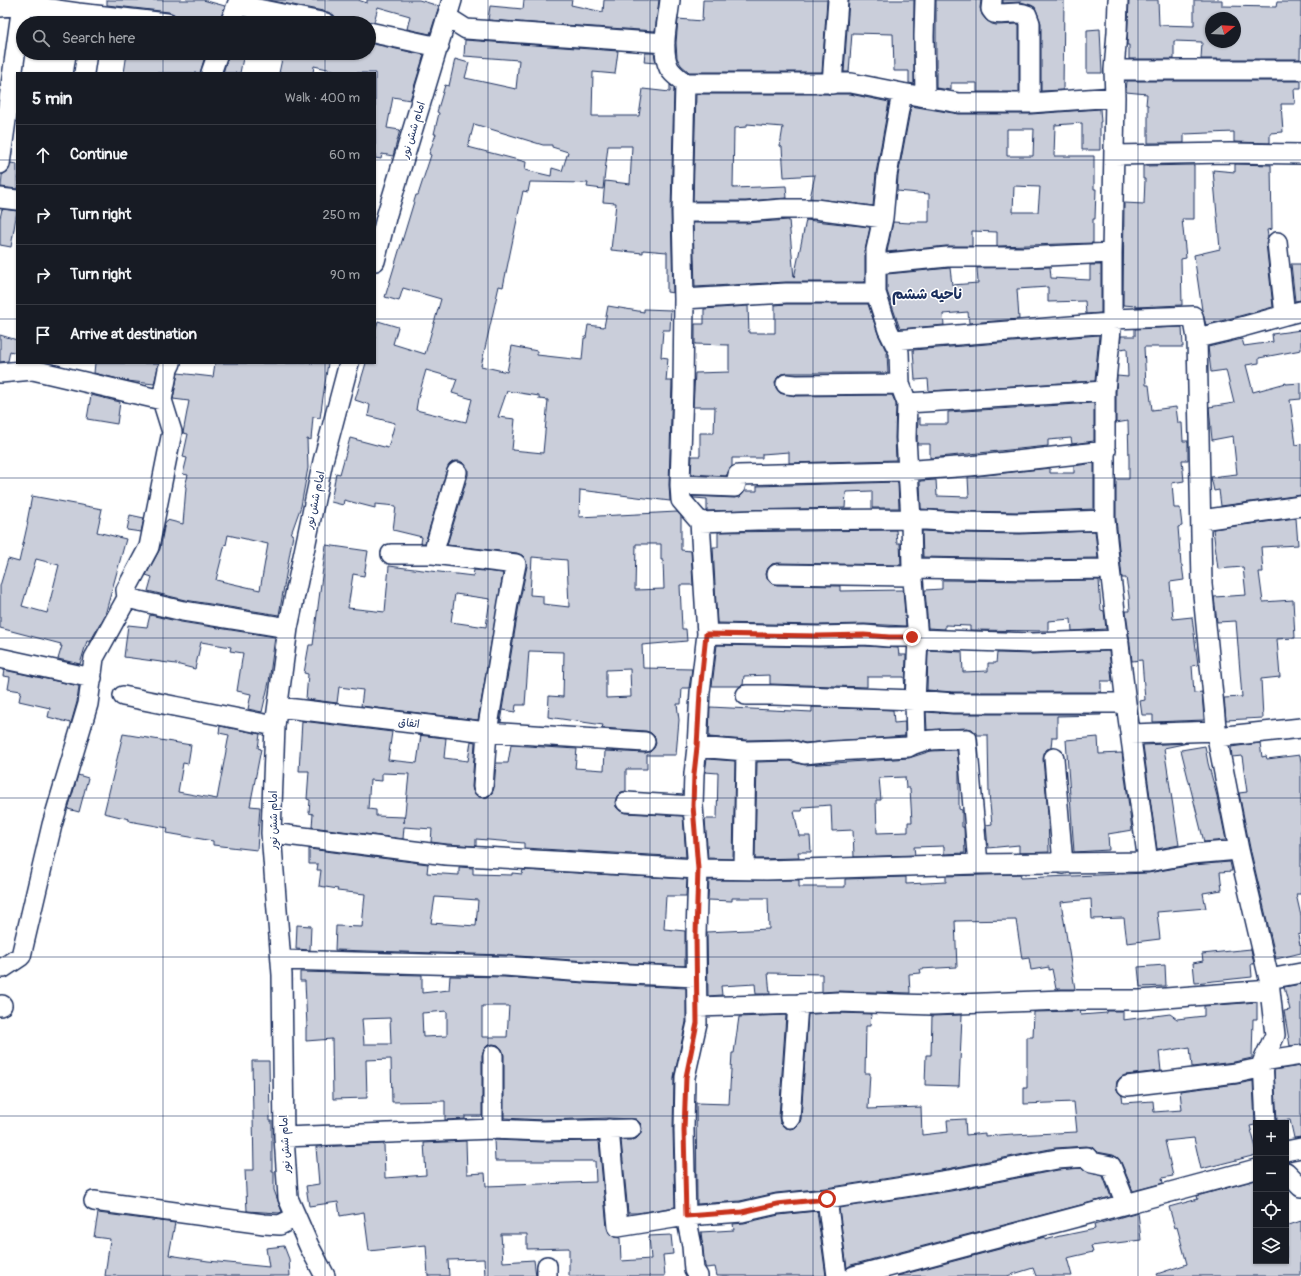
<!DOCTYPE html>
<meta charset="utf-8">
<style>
body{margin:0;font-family:Pangolin,"Playpen Sans Arabic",sans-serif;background:#242831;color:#f1f3f6}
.controls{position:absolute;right:12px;bottom:12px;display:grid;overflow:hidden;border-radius:0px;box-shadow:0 1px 3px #0004}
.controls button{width:36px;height:36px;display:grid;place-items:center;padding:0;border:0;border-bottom:1px solid #363941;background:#171b24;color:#f1f3f6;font:20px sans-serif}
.compass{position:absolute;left:1205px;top:12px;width:36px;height:36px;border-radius:50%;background:#171b24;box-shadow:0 1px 3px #0004;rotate:72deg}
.stop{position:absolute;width:12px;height:12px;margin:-9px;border:3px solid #c8321e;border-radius:50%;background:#fff}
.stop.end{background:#c8321e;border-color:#fff;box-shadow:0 1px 4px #0008}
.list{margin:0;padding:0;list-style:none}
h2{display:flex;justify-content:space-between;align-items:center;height:52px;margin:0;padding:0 16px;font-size:17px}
h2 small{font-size:13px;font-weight:400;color:#9ea1a6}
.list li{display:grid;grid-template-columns:26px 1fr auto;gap:12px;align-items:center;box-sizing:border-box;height:60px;padding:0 16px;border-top:1px solid #363941}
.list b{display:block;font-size:15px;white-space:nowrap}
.list em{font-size:13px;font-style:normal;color:#9ea1a6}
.icon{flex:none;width:22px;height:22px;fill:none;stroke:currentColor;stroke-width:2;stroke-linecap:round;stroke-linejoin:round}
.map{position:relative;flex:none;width:1301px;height:1276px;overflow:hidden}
.search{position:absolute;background:#171b24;box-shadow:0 1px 3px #0004;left:16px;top:16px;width:360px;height:44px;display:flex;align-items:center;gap:10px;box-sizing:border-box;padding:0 14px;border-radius:22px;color:#9ea1a6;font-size:15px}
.panel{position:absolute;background:#171b24;box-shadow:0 1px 3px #0004;left:16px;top:72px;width:360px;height:292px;border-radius:0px}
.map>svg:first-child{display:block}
</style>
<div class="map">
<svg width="1301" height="1276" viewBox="0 0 1301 1276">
<rect width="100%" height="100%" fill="#fff"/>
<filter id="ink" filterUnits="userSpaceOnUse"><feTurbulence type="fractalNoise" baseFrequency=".025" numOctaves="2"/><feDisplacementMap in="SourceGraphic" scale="8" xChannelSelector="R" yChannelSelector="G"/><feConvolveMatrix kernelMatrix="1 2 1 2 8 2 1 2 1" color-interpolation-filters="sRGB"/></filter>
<g filter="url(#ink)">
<path fill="#caceda" stroke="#1b2f5e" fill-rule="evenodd" d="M107,0H203L225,6L219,23H209L199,20L198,23H178L177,18L174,14L169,12L107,5Z
M268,0H358L367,3V0H419L439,6L430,34L407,29L410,16L378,7L374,22L337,23L336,19L334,15L328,12Z
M524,0H572L571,5L603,12L604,0H659L655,31L488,20L490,6L523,9Z
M703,0H827L822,72H689L681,65L677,58L676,43L678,19L702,21Z
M849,0H914V84L909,83V71H894L893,34L852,33L849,72H844Z
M936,0H981L980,8L982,15L986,20L992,24L996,25L1019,24V92H977V83H951V90L936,88Z
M1003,0H1064L1063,90L1041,91V23L1035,7L1031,5L1021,2L1003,3Z
M1129,0H1158L1159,25L1194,26V0H1222V6L1276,7L1277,2H1301L1300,59H1201L1202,42L1174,41V59H1129V45H1127ZM1211,18H1235V42H1211Z
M31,17L70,23H31Z
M244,17L271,23H242Z
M1100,29L1102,73H1087V30Z
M465,40L618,51L615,74L593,72L592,116H639L643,89L670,92V85L674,88L671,212L673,293L667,292V252L643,250V253L611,250L616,203L603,202L605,181L630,184L632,146H608L603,189L587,187L588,183L530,182L528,192L523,191L503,287L499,286L481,366L507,372L512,346L537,351V355L582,360L584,338H586L588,325L604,327L608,306L644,312V309L671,310L670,330H663L661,357L668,358L666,381H672L669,485L670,501L580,490L579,517L677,512L681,516V550L691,551L693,585H680L682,629H686L687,641L642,645L643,668L692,669L689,688H682L681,704H677L679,720L676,755H647V769H626V791L621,792L617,796L615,802L616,807L620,811L625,813L683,816L686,857L524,848V843L476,839V846L447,844L431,842L432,829L404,827L403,839L312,827L313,814L309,813L310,800L307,799L309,771H299L302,721L392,732L388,760L417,763L421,735H417L446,738L444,758L468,761L471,741L475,742L472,787L473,791L477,796L483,798L488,797L492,793L494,788L496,763H508L511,745L577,749L575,768L604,770L605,751L645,753L650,752L654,748L656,743L655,737L651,733L646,731L602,728L603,725L548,717L549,696L563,697L564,652L529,651L525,705H516L515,712L503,710L501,722H500L519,605L527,566L526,561L523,556L517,553L447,545L468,475V469L465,464L460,461H454L450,464L447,469L425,543H421L422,537L393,530L396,506L375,504V508L344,500L343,505L331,502L336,473L340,474L350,438L388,448L395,423L368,416L370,405L355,400L366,363H375V331L378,321L398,327L393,344L425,354L441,299L403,288L399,301L385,297L416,195H418L431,155L429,154L436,134H434L439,113L437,112L445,85L449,86L455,59L469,63L465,78L516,89L519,60L464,56ZM474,124L543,145H552V147L568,152L562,171L552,168L551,176L525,170L526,162L468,147ZM426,370L457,379L452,393L472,399L466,422L416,410L418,398ZM507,391L539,396V399L548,400L543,453L512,450L515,419L498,417ZM636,544H661V560H663L664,589L635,590ZM532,557L567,560L569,607L543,604V596L530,595ZM630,669L631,697L606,698V670ZM382,773L409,774L404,823V817L376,816V810L368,809L370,780L382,781Z
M369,43L424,55L410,100L393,97L387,128L400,130L393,156L382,154L381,159L375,158V73H346L314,66L313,73H279L282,59H280V53H369Z
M127,53H206L200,73H124Z
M229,53H244L240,73H223Z
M645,53H654L656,63L644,62Z
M1127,81H1301V89H1294L1295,104H1281L1283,132L1270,133V143L1234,142V132L1184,134V143H1148V105H1146L1147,94L1126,92Z
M696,94H850L889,102L876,173L873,206L810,198L815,175L784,177L782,147L780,146L783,127L747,124V127L734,128L733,188L786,186L787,198L746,201H693Z
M911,106L959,114H1031L1100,109L1101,122H1100V150H1082V123L1055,125L1054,156H1094V189H1096L1095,219H1093V243L997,246V232L972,231V246H946L887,252L893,222L910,223V222H929V194L897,191L898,176ZM1007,129H1034L1033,156H1007ZM1014,186L1040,187L1038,212H1013Z
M11,163L17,164V189L1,187L2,175L8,171Z
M1235,164L1271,165L1272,229L1267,230L1268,236L1266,243L1273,307L1206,325L1202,310L1194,255L1220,249L1213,170L1235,172Z
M1194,165V219H1182L1186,258L1181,259L1182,305L1136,307V306L1123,305L1124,203L1144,204L1145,179H1143V166Z
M2,209L17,211L11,247L0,245V218Z
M789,220L794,278L806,220L870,227L865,250V282H786L695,287L693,223H746Z
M1291,264H1301V300L1295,301Z
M1090,265H1101V313L1086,314L1085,301L1048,302V287L1017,289L1019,319L969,323L968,312L943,314L944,325L900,329L887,291V274L950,268L952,285L978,283L977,268L1050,267L1051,278L1090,280Z
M786,304H868L878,334L887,353L888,373H787L781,374L777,378L775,383L776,388L780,393L795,396L892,395L896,404L895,438L896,460L789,463V452L762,454V458H732V466L726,476L691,474L692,456H700V433H714L715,407H693L695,373L729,372V345L695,344V324H704V309L748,306L749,333H775V305Z
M1182,327L1183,347H1144L1146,385H1149L1152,410L1176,407L1178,423H1182L1183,441H1188V460H1182L1184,481L1172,483L1174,508H1180L1182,526L1178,527L1181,565H1182L1184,580L1170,582L1173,619L1192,617L1198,665L1192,666L1194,693L1202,692L1204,720L1153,722V715H1142L1140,701L1145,700L1142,660L1132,661L1126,611H1130L1129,596L1126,578H1122L1121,568L1116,519V479H1129V460L1128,421L1116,423V392L1117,376L1128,377L1127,348L1120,349L1121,336H1135V329Z
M1301,330V350L1259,358V363L1246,365L1253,392L1286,383V384L1301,383V399L1290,400L1296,445L1301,444V495L1221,506L1219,490L1214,491L1211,477L1237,474L1233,436L1212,440L1209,407L1234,403L1226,370L1211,372L1208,347L1242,339L1244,346L1273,342L1272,334Z
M0,335L17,340V353L10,351L8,361L0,362Z
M1099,335L1095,381L929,391L928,379L915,380L913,350Z
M95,363H159L154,384L127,381L94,373Z
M215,363H328L320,418L313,417L311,440L307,439L308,468L301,506L291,534L293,535L279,615L185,600L148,591L152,577L146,575L160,549L165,522H167V520L183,524L186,487L185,486L188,475L183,474L187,458L183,457L188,434L183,433L189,401L173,399L178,373L213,377ZM228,535L268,544L260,590L216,580L225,544L226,545Z
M91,395L120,402L117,424L87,419Z
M1094,403V441L1072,444L1071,438L1048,440V446L930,458V444H917L918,418H920V424H948V412Z
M1094,463V509L1020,512L958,511L921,509L920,481L936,480L937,496L969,497L968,477L1050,468V473H1074V466Z
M898,482L899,508H872V491L846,492L845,508L707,511V499L694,498L692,496L735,498L740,497L745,491H757V486Z
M32,496L102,509L97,532L126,539L105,615L90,642L87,641L80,664L58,659L62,646H60L61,644L0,628V586L8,559L19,562L28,522H27ZM36,559L59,565L47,613L22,606Z
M130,515L144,518L141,532L127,530Z
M1296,518L1298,545L1261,547L1263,572H1259L1263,602L1293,600L1295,638L1277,639L1280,677L1261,679L1263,718L1226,720L1224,698L1242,697L1236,621L1217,622L1214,597L1246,595L1243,567L1218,569L1213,529Z
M896,530L897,543H900L901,565L777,563L772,564L768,568L766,574L767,579L771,583L777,585L840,586V591L903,590L906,626L864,624L818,625L717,623L713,547H718V532Z
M922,531L958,533L1020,534L1095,531L1098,558L1032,559L923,557Z
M326,545L368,551L364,576L353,574L348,608L385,612L389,566L473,576L474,570L503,573L478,720L361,706L363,690L339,687L337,703L306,699L308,674L304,673L309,645H313ZM455,594L490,599L486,627L451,622Z
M942,580L1032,581L1099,580L1101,610L1104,611L1106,629L1072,631L1071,619L1048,621V631L970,630V626L945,625V629L928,628L925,590L942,589Z
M150,615L181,622L275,637L269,682L262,712L248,709L251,694L237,691L243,653L230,651L231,647L201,642L195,669L176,664L124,657L128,625L147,627Z
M717,645L818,647L864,646L898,648L899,655H906L905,689L904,677H867V687L770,684V675L744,676L743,685L740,686H712Z
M928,650L962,652L963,672L988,671V663H996L997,653L1032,654L1109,651L1112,681H1101V692H953L927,690Z
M4,670L79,686L77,702L71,723L48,717L50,708L19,701L21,691L8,689L10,677L3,676Z
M710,707L812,712V707L893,710L894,723L905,722V736L805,743L791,739L746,740L709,737Z
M926,712L953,714H1101V715L1057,716V737H1052L1051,748L1047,749L1044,753L1043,759L1048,815L1049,852L1019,853V845L988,848L986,825L992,824L989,794L988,735H977L972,729L967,728L927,730Z
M220,726L260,734L258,748L261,749L250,806L260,807L257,850L213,845V841L167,833L168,828L129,821V819L104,813L123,734L191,745L188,764L183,763L178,792L217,799L229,735L219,733Z
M1098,737L1099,754L1122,753L1132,830L1108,834L1109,850L1074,852L1066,740Z
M1188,743L1164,748L1179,845L1157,849L1143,745Z
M1260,743L1262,757L1266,756L1267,759L1300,755L1301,763V894H1296L1301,916V934L1298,935L1300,945L1301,944V953L1276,959L1250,848L1239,793L1247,792L1242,756L1232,757L1231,747Z
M1205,746L1208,763L1217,796L1226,840L1204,842L1181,750Z
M957,750L959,771V809L962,810V827H964L965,853L944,854V846L914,847L915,855L854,857L853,830L832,831L831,805L803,807L802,811H794L799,836H810L811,852H798L799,858L755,859L757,762L789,761L805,765L909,758L931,751ZM905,777L906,788H910L912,822H908V832L877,833L876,800H881L879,778Z
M707,759L735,761L733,859L708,858L705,819H717L718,773L705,772Z
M78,775L88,778L79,812L68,809Z
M309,849L428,864L427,873L459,875V867L473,868V874L512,875V873L522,874L523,870L687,879L686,896H666L664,929L685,931V966L586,961L505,955L335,950L336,926L362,927L365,894L337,891L338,889L319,886L321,870H317L318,864H309ZM435,897L478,900L476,926L431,923Z
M1230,862L1232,871L1220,872L1222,890L1203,893L1206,908L1157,912L1160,939L1127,943L1124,918L1092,919L1091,899L1061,902L1075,989H1056L1052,969L1049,970V967L1031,970L1029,958L1022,959L1016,920L955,921L957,967L920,969L921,973L909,974L910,993L838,991L822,992V974L768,973L770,994H756L755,984L721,986L722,995L708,996L707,932L769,929L768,898H732V901L708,900L709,880H799V887H845V879L906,877V884L946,882V876L1020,874L1021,878L1148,873L1193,865Z
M297,925L311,926L310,950L296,949Z
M1251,949L1254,964H1251L1252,977L1195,983L1193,963L1203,961L1202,954Z
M1165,965L1166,986L1140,987L1138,967Z
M300,972L422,975V993L449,990L450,976L504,977L584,983L686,988V1022L674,1077L673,1130L675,1207L637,1213H628L621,1140H632L636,1139L640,1135L642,1129L641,1124L636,1119L608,1118L543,1120L504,1118V1055L502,1049L498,1045L493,1044L488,1045L484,1049L482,1055V1116H465V1119L445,1120V1101L392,1102L391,1059L366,1060L367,1098L333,1099L332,1039L306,1041V1027H307L305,981H300ZM482,1006H509L507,1037H482ZM447,1011V1036L423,1037L422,1013ZM390,1018L391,1044H364L362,1019Z
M1301,984V1044L1290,1046L1284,1011L1290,1010L1284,987Z
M1257,1002V1019H1253L1252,1058L1234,1062L1192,1067L1190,1047L1159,1052L1161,1071L1125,1075L1121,1077L1117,1081L1116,1087L1118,1092L1122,1096L1123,1103L1153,1101L1154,1112L1182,1110L1180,1091L1237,1084L1253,1081L1255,1125L1250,1126L1256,1148V1155L1201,1169L1194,1138L1165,1141L1173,1176L1162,1178L1163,1183L1133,1191L1121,1162L1118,1158L1113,1155L1097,1152L1092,1147L1086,1146L1055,1148L947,1169L826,1188L776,1193L740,1201L697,1204L696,1103L729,1104L732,1053H734L739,1017L786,1015L779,1117L780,1123L784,1127L790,1129L795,1128L799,1124L801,1119L808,1014L838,1013L871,1014L870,1026H866L865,1073H870L868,1109L921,1107L922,1135L948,1132L947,1120L965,1119L966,1135L985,1133V1136L1013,1134V1135L1077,1132L1074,1102L1024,1104V1088H1027V1037H1033L1034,1012L1080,1011L1081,1015L1107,1013V1011H1123V1020L1170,1014L1177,1019L1204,1016V1006Z
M962,1015L959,1086L925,1085L926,1055H931L932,1016Z
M252,1061H269L270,1121H272V1171H274V1190L282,1212L279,1213L247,1211L245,1170H254Z
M1301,1066V1137L1294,1138L1290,1120L1277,1121L1274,1070Z
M494,1140L543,1142L599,1141L607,1228L609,1233L614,1237L620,1238L621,1261L651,1259L649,1236L671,1235L673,1254L663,1255L665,1276H569V1248L527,1249V1234H501L503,1262L534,1260L536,1276H485L484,1259L448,1260L449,1276H428L426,1245L369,1251L364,1212L340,1216L338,1202L309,1206L306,1186L319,1184L316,1147L384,1144L385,1178L426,1175L424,1143L466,1141L467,1174L485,1173L486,1186L596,1182L595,1161H495Z
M1082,1168L1089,1173L1103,1176L1111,1197L851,1265L847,1268L839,1208L951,1191L1058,1170Z
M1256,1180V1261H1286V1226L1301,1221V1276H1158L1157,1274L1187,1264L1177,1227L1175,1228L1169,1207L1198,1199L1197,1196Z
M817,1211L826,1276H717L715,1267L706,1268L705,1266L701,1232L734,1230L733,1224L744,1223L779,1215Z
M1138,1212L1141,1240L1091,1246L1093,1252L1067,1258L1072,1276H1036L1033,1268L1007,1276H897L1045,1237V1240L1060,1236H1061L1095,1229L1094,1225Z
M98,1213L175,1223L169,1255L208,1261L269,1267L266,1248L284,1246L289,1259L290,1276H105L110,1239L94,1237Z"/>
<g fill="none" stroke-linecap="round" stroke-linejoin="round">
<defs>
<path id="minor" d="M670,0C668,20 660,49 669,68C673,75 679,78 685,83L682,212L684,299L683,388L680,485
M925,0L924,36L925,96
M992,0L991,9L994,13C1005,16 1017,10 1027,15L1030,23V103
M1118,0L1117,32L1114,70L1115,97L1112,253V319L1193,316L1197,338L1202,584L1217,737L1239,850L1269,979L1270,990L1275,1035L1263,1061L1266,1123
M238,5L326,23
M0,7L22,5L78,13L167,23
M447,17L466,29L665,43
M230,23L239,0
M369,32L439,47
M1114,70H1301
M84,73L87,53
M211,73L218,53
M685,83H851L902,93
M832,84L838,0
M1114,155L1230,153L1301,154
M0,164L22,5
M0,198L17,200
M682,212H746L782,209H815L883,218
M375,261L387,214L452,0
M877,264L947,257H1025L1112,253
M684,299L786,293H876
M1285,315L1301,311
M1112,319L1105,391V520L1110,569L1126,703L1148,862
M1197,338L1231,330L1285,315L1277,242
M894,340L1110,323
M0,373L33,370L162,400
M786,384L796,385L900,384
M907,403L1105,391
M1201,520L1301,506
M700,522L757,520L911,519L958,522L1020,523L1105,520
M391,554H433L516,564L508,603L487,732L645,742
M433,554L457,472
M777,574L909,576L912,568L1032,570L1110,569
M127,598L183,611L288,628
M707,634L818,636L864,635L889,637H912L918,639L1032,643L1119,640
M0,658L92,678
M746,695H773L915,700L953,703H1126
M123,696L275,726
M278,707L487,732L483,787
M1131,734L1216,731
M1217,737L1301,728
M916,742L915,700L918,639L912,568L911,519L906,438L907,403L900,384L899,352L888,330L876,293V250L883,218L887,175L902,93L959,103H1030L1115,97
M697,747L746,751L791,750L804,754L834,751L908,747C925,737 948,740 967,739L978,864
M1054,758L1063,864
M626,802L693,806
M271,833L446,855L698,869L766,870L978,864L1148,862L1192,854L1239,850
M744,869L746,751
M281,960L505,966L585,972L696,977
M0,968H3L21,956L52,825L88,704L94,658L127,598L126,590L149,547L172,432L162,400L168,369L171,363
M1269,979L1301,973
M798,1004L838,1002L933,1005L1062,1000H1140L1270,990
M0,1006L2,1005
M697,1007L798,1004L790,1118
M1127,1086L1236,1073L1260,1068L1263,1061L1301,1055
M493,1129L543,1131L631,1129
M609,1129L618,1227L686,1216L684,1130L685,1077L697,1023L696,935L698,869L693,806L694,774L697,747L700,692L707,634L700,522L681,500L680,485L735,487L738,475L902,471L970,466L1106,451
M284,1137L493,1129V1055
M1286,1151L1301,1148
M1286,1172L1301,1187
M827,1199L837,1276
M94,1201L264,1224L280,1225L296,1217
M547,1266V1276
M325,1276L309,1246L288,1198L284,1137L282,975L271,833L275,726L288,628L323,461L349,363
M698,1276L694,1270L692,1246L686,1216L742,1212L777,1204L827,1199L949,1180L1057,1159L1087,1157L1091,1162L1111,1166L1126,1204L1256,1169
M854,1276L1126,1204"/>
</defs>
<use href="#minor" stroke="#1b2f5e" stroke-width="22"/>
<use href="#minor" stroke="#fff" stroke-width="19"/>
</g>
</g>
<g fill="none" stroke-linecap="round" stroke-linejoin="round" filter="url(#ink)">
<path stroke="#c8321e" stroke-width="5" d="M827,1199L777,1204L742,1212L686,1216L684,1130L686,1077L697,1023L696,934L698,869L693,806L694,774L697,747L700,692L706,634L818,636L864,635L889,637H912"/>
</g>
<path fill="none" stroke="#1b2f5e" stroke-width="1" stroke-opacity="0.55" d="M163,0V23M325,0V23M488,0V1276M650,0V1276M813,0V1276M976,0V1276M1138,0V1276M163,53V73M325,53V73M0,160H17M375,160H1301M0,319H17M375,319H1301M163,363V1276M325,363V1276M0,478H1301M0,638H1301M0,798H1301M0,957H1301M0,1116H1301"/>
<g text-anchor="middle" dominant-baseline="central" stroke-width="3" stroke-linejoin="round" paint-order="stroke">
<g font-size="11" fill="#1b2f5e" stroke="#fff">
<text transform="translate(413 130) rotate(-73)">امام شش نور</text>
<text transform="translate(315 500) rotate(-78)">امام شش نور</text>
<text transform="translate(409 723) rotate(7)">اتفاق</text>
<text transform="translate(273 820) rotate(-90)">امام شش نور</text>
<text transform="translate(285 1144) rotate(-93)">امام شش نور</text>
</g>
<g font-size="15" font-weight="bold" fill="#1b2f5e" stroke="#fff">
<text x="927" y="294">ناحیه ششم</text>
</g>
</g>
</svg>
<div class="controls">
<button>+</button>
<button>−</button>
<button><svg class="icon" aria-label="locate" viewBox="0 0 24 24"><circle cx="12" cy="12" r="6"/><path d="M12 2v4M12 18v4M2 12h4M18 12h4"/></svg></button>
<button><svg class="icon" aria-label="layers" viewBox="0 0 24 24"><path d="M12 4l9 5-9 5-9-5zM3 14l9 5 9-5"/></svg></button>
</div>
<svg class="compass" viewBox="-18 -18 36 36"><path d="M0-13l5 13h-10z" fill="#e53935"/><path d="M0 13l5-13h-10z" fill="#9ea1a6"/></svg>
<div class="stop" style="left:827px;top:1199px"></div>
<div class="stop end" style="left:912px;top:637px"></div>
<div class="search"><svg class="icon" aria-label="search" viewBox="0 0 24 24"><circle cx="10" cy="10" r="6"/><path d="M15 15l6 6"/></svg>Search here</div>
<section class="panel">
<h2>5 min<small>Walk · 400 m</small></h2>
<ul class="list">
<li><svg class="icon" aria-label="ahead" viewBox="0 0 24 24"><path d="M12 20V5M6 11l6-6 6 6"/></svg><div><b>Continue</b></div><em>60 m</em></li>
<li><svg class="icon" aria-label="right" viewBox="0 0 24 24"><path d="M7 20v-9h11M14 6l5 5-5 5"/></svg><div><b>Turn right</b></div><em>250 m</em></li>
<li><svg class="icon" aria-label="right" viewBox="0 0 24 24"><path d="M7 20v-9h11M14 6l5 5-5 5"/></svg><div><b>Turn right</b></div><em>90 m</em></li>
<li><svg class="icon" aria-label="arrive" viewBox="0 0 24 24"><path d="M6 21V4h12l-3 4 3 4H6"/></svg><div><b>Arrive at destination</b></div></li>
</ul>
</section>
</div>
